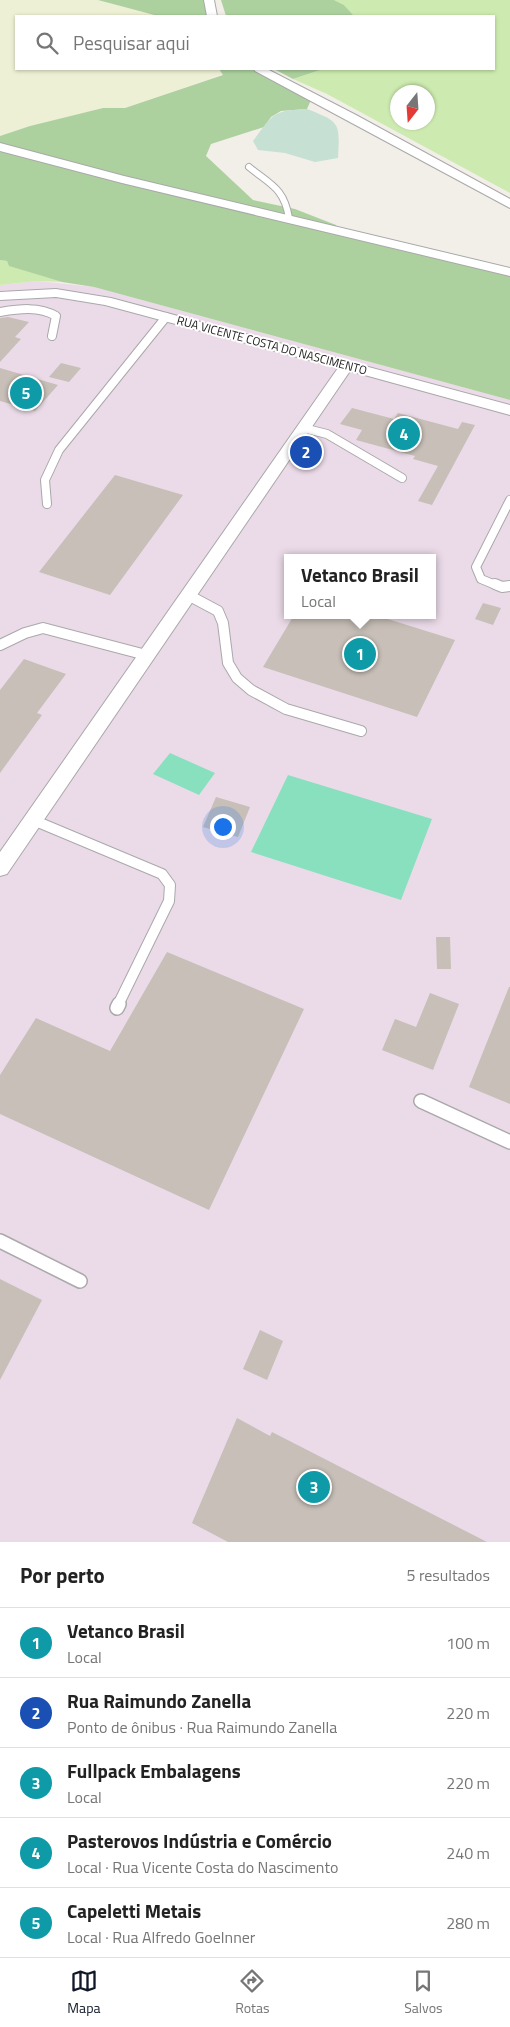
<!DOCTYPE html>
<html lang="pt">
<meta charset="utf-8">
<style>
body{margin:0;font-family:"Titillium Web",sans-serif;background:#f2f2f2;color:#222}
.compass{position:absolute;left:390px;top:85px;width:45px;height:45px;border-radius:50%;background:#fff;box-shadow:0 1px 4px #0004;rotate:197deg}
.you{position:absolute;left:222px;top:826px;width:18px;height:18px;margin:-12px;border:4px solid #fff;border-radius:50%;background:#1a73e8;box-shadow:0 0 0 8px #1a73e833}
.badge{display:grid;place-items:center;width:32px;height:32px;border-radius:50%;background:#111827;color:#fff;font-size:16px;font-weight:700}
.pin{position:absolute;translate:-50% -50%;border:2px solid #fff;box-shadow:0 1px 5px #0006}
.popup{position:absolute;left:284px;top:554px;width:152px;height:65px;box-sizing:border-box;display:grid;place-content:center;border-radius:0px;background:#fff;filter:drop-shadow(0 1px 4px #0005);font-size:16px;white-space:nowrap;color:#767676}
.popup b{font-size:19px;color:#222}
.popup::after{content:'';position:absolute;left:50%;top:100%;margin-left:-10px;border:10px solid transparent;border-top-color:#fff}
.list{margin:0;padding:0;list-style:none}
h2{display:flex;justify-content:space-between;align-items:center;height:65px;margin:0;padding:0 20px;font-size:21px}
h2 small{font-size:16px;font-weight:400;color:#767676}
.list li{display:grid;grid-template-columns:32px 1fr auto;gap:15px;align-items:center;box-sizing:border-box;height:70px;padding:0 20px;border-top:1px solid #e0e0e0}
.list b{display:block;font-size:19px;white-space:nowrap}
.list p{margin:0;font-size:16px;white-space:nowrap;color:#767676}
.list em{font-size:16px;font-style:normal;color:#767676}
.icon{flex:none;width:28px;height:28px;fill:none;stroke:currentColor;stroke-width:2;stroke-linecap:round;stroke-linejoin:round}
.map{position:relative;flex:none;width:510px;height:1542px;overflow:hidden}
.search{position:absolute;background:#fff;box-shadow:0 1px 4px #0004;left:15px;right:15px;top:15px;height:55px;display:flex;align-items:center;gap:12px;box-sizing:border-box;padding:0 18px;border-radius:0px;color:#767676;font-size:19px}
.sheet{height:415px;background:#fff}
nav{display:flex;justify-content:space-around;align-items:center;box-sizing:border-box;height:70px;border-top:1px solid #e0e0e0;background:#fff;font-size:14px;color:#767676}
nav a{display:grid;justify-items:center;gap:2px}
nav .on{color:#111827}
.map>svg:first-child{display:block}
</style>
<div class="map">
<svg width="510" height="1542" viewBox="0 0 510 1542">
<rect width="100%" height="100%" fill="#f2efe9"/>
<path fill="#ebdbe8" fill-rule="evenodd" d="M38,281L94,287L510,400V1542H0V285ZM288,558H432V615H288Z"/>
<path fill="#eef0d5" d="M0,0H98L158,16H16V69H219L223,74L125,108H103L30,126L0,136Z"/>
<path fill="#cdebb0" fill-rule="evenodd" d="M334,0H510V193L327,94L293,79L323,69H494V16H354L344,5ZM398,92H428V122H398Z
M0,260L7,261L10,266L62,282L38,281L0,285Z"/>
<path fill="#add19e" d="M98,0H206L208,16H158Z
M221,0H334L344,5L354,16H226Z
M219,69H251L311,100L307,109L281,111L271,117L264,127L211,144L206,156L253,200L295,209L336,225L341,236L510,276V400L94,287L62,282L9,266L7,261L0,260V136L30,126L103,108H125L223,75Z
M274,69H323L293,79Z"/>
<path fill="#c6e0d4" d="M307,109C340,122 340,122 338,158L315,162L285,153L258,150L253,141C274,113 272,111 307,109Z"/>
<path fill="#88e0be" d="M170,753L215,773L199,795L153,774Z
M288,775L432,819L401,900L251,852Z"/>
<path fill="#c7bfb8" d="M8,317L29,322L15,337L21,339L0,362V318Z
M61,363L81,368L69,382L49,377Z
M0,368L58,385L35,411L0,401Z
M352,408L394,419L398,413L458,429L462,422L475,425L432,505L418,501L438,466L413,459L415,456L356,440L362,430L340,424Z
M115,475L183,495L110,595L39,572Z
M483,603L501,608L493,625L475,619Z
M294,615H375L455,640L417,717L263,667Z
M24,659L66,674L37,713L42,715L0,773V690Z
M216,797L250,807L238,837L203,827Z
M436,937H450L451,969H437Z
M167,952L304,1009L209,1210L0,1114V1075L36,1018L110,1051Z
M509,987H510V1104L469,1087Z
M430,993L459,1004L433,1070L382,1050L395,1019L416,1027Z
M0,1279L42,1300L0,1380Z
M260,1330L283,1341L267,1380L243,1369Z
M237,1418L270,1436L272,1432L487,1542H228L192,1523Z"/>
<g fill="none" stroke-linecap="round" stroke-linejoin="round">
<defs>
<path id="service-far3" d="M249,167C271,185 284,188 289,218"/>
<path id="service-far2" d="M0,312C19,309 39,306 56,316L52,336
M303,428L327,434L402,478
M47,504L45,480L59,450L166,317
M498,586L481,579L476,567L510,500"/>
<path id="service-far1" d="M495,584L502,587L510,586
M188,595L218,611L223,623L228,663L237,678L251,690L286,709L361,731
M0,645L25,633L43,628L146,655
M33,820L162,874L170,885L169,901L118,1005"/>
<path id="service" d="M117,1008L119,1004
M421,1101L510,1142
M0,1241L80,1281"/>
<path id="minor" d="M204,0H214L217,16H207Z
M254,69H267L356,115L510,199V208L255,71Z
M0,143L124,176L510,268V276L122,183L0,151Z
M56,289L111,298L510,405V415L350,371L7,874L0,876V852L338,368L105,305L56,297L0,300V292Z"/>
</defs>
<use href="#service-far3" stroke="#a9a9a9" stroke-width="8"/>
<use href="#service-far2" stroke="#a9a9a9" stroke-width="10"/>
<use href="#service-far1" stroke="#a9a9a9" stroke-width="12"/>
<use href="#service" stroke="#a9a9a9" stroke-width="16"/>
<use href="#minor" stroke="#a9a9a9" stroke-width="2"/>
<use href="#service-far3" stroke="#fff" stroke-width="6"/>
<use href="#service-far2" stroke="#fff" stroke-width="8"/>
<use href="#service-far1" stroke="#fff" stroke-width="10"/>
<use href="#service" stroke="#fff" stroke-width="13"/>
<use href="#minor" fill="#fff" fill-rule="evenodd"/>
</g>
<g text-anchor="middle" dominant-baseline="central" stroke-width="4" stroke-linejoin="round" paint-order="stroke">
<g font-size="12" fill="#222" stroke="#fff">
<text transform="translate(272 345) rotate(15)">RUA VICENTE COSTA DO NASCIMENTO</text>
</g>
</g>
</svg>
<svg class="compass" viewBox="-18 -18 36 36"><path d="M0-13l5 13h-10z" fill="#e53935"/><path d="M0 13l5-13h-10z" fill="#767676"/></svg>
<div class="you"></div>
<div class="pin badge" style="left:360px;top:654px;background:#0f9aa8">1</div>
<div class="popup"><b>Vetanco Brasil</b>Local</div>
<div class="pin badge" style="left:306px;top:452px;background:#1a4fb4">2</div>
<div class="pin badge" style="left:314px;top:1487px;background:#0f9aa8">3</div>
<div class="pin badge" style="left:404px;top:434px;background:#0f9aa8">4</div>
<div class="pin badge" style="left:26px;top:393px;background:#0f9aa8">5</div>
<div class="search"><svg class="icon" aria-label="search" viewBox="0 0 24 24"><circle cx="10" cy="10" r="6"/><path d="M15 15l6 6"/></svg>Pesquisar aqui</div>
</div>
<section class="sheet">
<h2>Por perto<small>5 resultados</small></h2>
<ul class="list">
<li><span class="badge" style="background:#0f9aa8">1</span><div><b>Vetanco Brasil</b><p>Local</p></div><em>100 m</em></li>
<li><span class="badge" style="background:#1a4fb4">2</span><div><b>Rua Raimundo Zanella</b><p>Ponto de ônibus · Rua Raimundo Zanella</p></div><em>220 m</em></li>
<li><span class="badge" style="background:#0f9aa8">3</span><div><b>Fullpack Embalagens</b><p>Local</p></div><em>220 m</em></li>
<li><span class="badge" style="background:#0f9aa8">4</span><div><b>Pasterovos Indústria e Comércio</b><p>Local · Rua Vicente Costa do Nascimento</p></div><em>240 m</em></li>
<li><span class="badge" style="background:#0f9aa8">5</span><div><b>Capeletti Metais</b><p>Local · Rua Alfredo Goelnner</p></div><em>280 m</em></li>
</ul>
</section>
<nav>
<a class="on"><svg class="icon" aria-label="map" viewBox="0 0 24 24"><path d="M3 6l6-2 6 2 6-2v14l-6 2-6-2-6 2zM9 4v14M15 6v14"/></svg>Mapa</a>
<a><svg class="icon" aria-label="directions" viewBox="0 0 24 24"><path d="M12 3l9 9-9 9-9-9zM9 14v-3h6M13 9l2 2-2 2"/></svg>Rotas</a>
<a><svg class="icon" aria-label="saved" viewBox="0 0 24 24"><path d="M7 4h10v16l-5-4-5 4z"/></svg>Salvos</a>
</nav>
